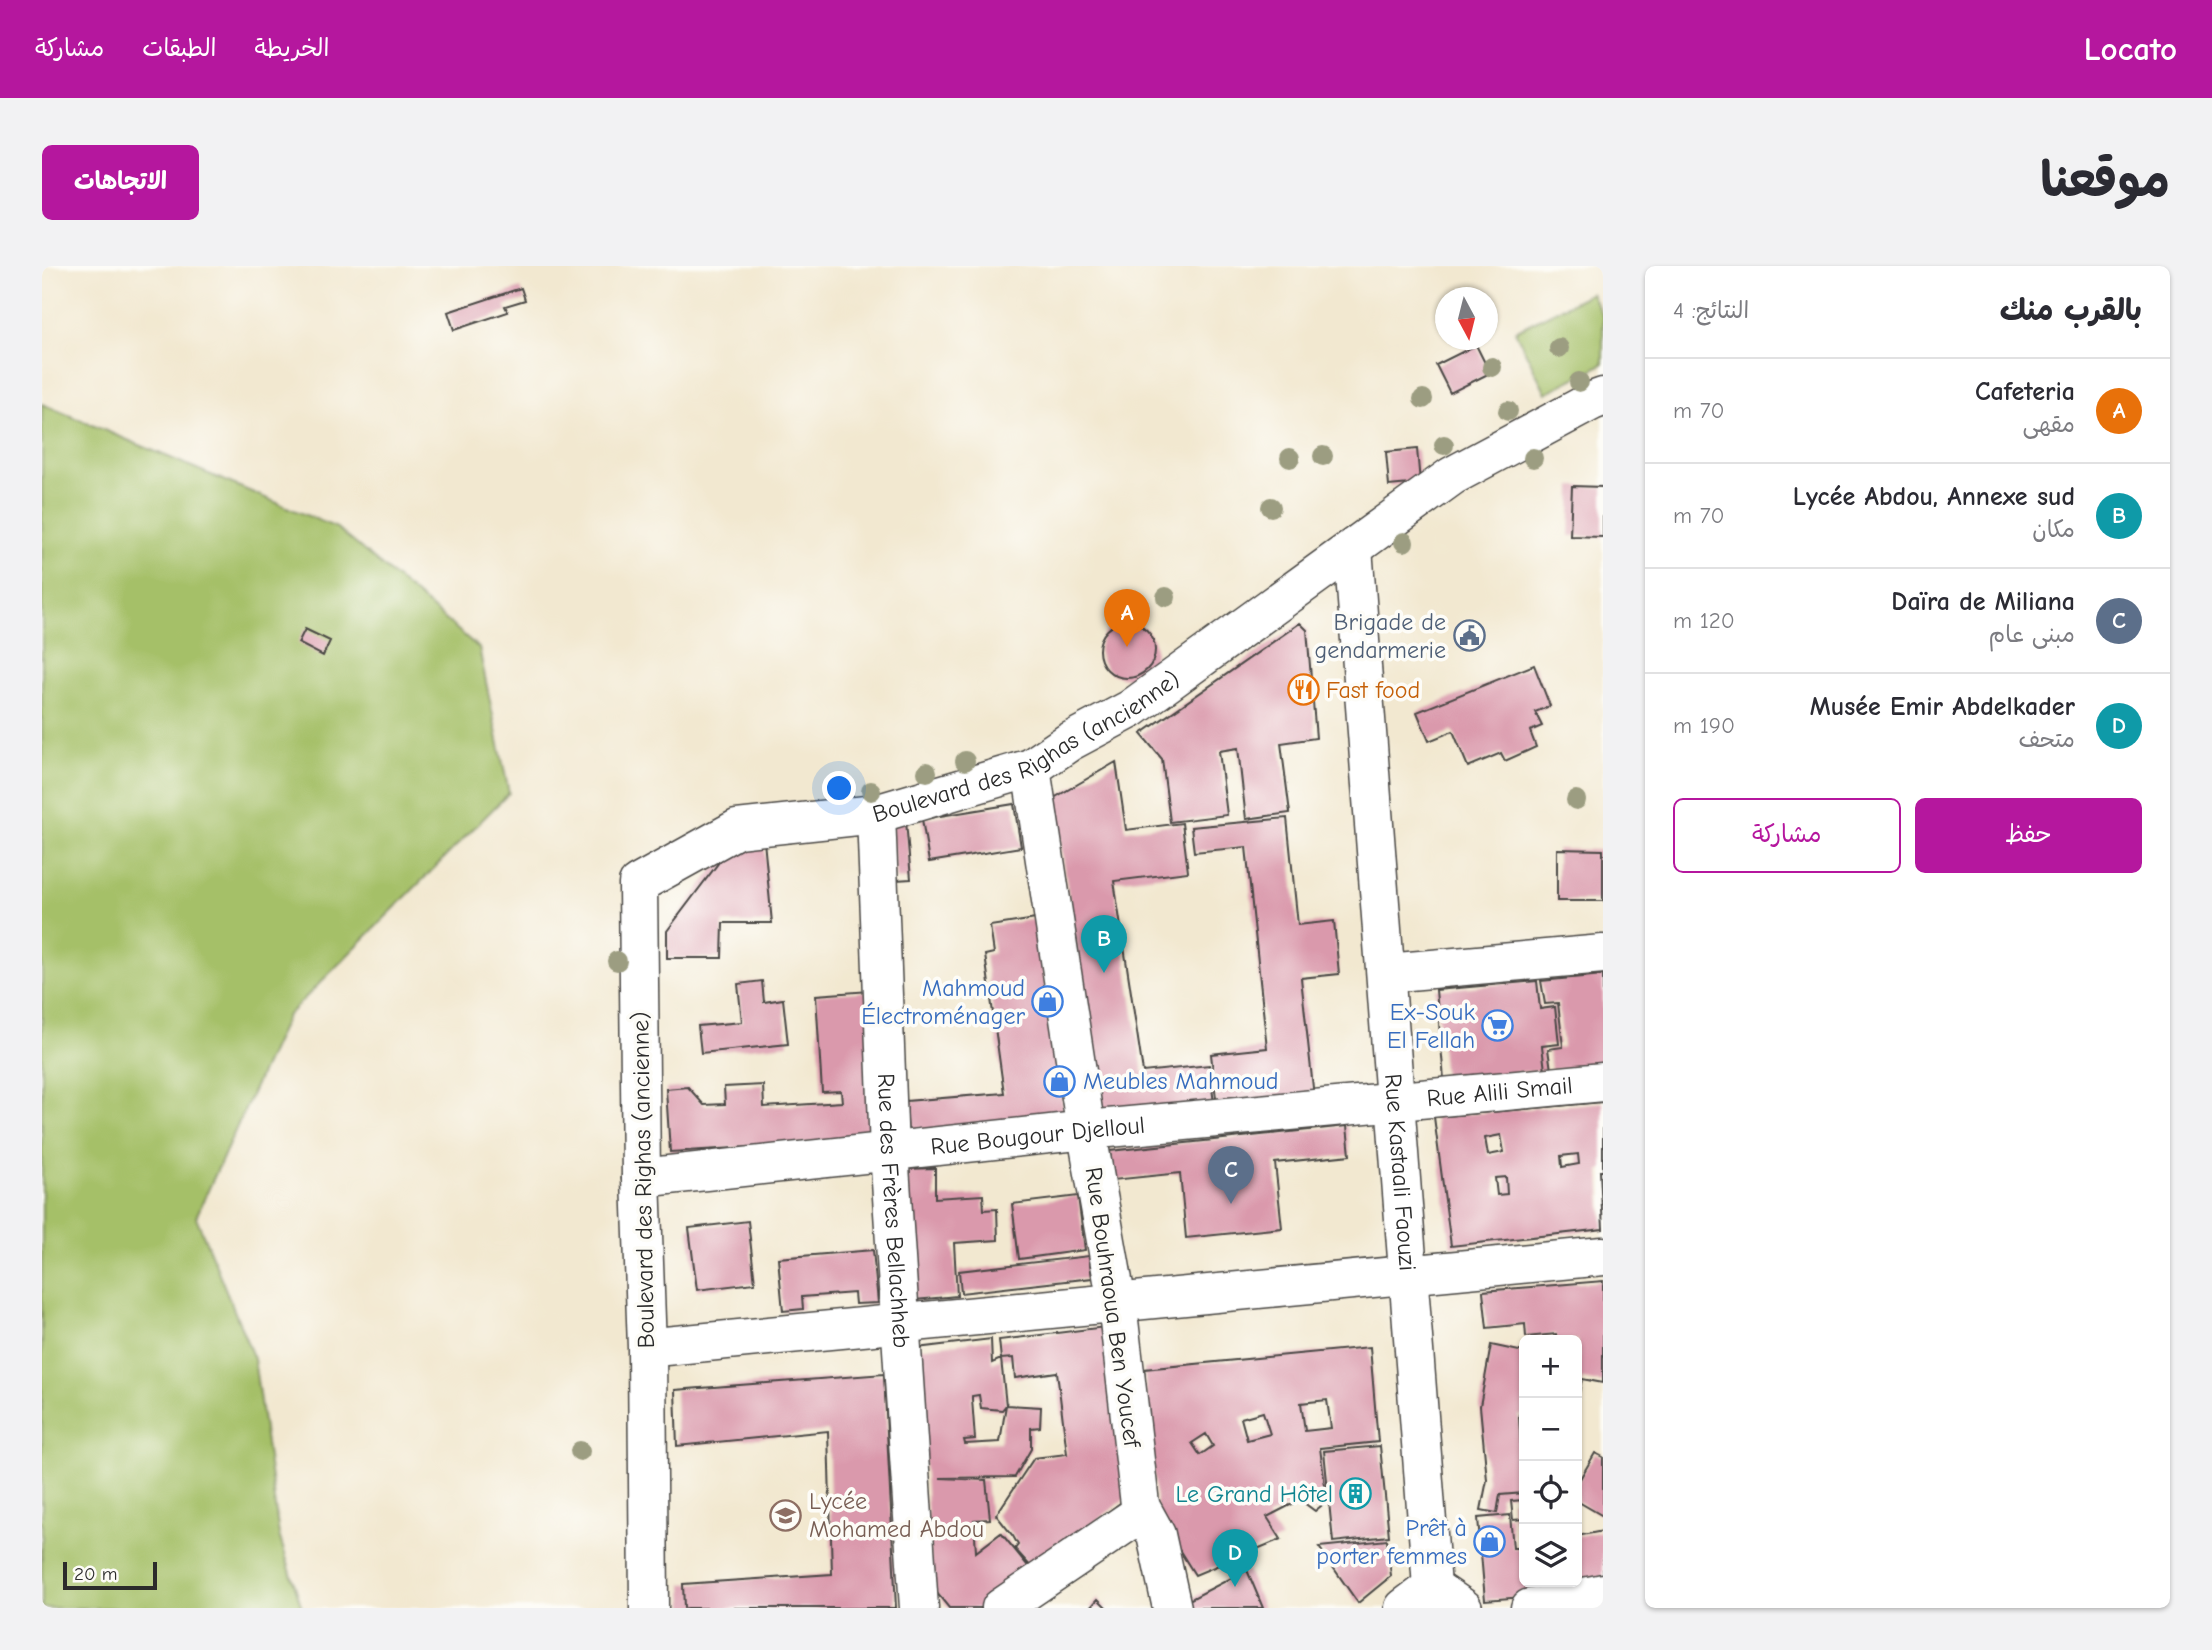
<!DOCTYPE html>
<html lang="ar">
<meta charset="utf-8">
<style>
body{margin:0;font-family:"Comic Neue","Playpen Sans Arabic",sans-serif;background:#f2f2f3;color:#2b2b33;direction:rtl}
.controls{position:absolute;right:21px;bottom:21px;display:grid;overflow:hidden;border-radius:10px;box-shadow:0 2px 5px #0004}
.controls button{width:63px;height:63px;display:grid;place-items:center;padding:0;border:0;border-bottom:2px solid #e1e1e2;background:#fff;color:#2b2b33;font:35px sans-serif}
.compass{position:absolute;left:1393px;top:21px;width:63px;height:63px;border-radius:50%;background:#fff;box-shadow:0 2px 5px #0004;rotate:173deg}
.scale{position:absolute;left:21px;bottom:18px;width:94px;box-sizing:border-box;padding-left:7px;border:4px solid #2b2b2b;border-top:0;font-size:19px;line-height:24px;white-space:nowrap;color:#2b2b2b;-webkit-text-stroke:5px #fdfcf7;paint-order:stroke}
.you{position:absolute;left:798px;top:523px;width:24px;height:24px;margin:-18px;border:5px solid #fff;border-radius:50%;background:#1a73e8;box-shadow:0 0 0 10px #1a73e833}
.badge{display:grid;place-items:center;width:46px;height:46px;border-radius:50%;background:#b5179e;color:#fff;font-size:23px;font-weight:700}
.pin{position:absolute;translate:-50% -58px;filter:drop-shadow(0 2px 4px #0008)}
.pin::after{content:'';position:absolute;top:37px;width:24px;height:21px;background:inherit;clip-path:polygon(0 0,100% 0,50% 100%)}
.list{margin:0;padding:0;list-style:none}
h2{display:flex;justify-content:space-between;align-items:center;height:91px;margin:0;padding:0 28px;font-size:30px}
h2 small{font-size:23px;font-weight:400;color:#7c7c81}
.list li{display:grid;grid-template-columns:46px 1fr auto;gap:21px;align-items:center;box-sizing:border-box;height:105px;padding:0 28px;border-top:2px solid #e1e1e2}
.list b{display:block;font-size:26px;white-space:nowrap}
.list p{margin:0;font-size:23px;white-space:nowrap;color:#7c7c81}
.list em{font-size:23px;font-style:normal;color:#7c7c81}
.actions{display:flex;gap:14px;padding:21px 28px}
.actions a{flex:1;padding:16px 0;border:2px solid #b5179e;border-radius:10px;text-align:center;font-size:24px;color:#b5179e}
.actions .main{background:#b5179e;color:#fff}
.icon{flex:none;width:38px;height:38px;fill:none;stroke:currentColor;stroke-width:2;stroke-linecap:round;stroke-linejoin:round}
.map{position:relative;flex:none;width:1561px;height:1342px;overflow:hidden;direction:ltr;border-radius:10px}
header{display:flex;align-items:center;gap:42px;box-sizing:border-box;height:98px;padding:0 35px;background:#b5179e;color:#fff}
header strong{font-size:33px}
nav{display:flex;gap:38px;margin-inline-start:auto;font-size:24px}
.intro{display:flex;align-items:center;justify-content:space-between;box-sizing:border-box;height:168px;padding:0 42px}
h1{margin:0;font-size:49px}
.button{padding:18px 32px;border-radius:10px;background:#b5179e;color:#fff;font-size:24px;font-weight:700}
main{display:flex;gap:42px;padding:0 42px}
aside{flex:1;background:#fff;border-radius:10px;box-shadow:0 2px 5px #0004}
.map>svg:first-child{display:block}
</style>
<header>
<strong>Locato</strong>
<nav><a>الخريطة</a><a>الطبقات</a><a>مشاركة</a></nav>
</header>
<div class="intro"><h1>موقعنا</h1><a class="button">الاتجاهات</a></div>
<main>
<aside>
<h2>بالقرب منك<small>النتائج: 4</small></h2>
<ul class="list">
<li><span class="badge" style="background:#e8710a">A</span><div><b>Cafeteria</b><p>مقهى</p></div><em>70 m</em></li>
<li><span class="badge" style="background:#0f9aa8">B</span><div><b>Lycée Abdou, Annexe sud</b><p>مكان</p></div><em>70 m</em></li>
<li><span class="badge" style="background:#5c6f8a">C</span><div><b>Daïra de Miliana</b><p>مبنى عام</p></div><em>120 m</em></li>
<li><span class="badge" style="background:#0f9aa8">D</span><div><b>Musée Emir Abdelkader</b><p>متحف</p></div><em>190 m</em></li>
</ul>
<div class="actions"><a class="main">حفظ</a><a>مشاركة</a></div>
</aside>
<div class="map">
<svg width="1561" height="1342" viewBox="0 0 1561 1342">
<rect width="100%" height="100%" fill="#fdfcf7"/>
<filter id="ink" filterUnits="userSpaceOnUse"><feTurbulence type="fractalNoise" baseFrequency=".0143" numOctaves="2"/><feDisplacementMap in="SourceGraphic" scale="14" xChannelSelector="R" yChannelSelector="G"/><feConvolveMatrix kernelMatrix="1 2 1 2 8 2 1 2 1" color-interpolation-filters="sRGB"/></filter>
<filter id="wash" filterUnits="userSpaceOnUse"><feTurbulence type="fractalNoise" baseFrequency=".00686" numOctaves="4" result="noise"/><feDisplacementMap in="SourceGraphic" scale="28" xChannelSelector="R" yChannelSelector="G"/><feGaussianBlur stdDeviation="1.57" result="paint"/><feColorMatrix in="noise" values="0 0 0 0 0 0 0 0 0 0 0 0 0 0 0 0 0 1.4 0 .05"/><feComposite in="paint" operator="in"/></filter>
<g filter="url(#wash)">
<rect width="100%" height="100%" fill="#f2e8d0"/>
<path fill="#a5c067" stroke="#687649" stroke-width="2" d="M1549,27L1561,51V98L1504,127L1473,65Z
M0,138L295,262L437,382L467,527L245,750L154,951L212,1093L237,1269L260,1342H0Z"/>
<g id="blocks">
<path fill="#da99ac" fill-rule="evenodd" d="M479,22L483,34L463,40L466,46L412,64L406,46Z
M1434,79L1448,107L1408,127L1394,99Z
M1375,183L1378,217L1347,220L1344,186Z
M1530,220L1561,221V271L1528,270Z
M1057 384a28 28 0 1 1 56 0a28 28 0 1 1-56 0Z
M1258,357L1265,364L1274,472L1239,477L1248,547L1204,553L1196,482L1177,485L1185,549L1128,556L1120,493L1099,468Z
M263,363L288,375L281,390L256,377Z
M1492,399L1508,440L1493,446L1500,460L1488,465L1494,481L1463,495L1459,487L1426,501L1411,465L1387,475L1375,446Z
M1074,496L1084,564L1140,557L1146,606L1072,615L1101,806L1167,799L1172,837L1059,849L1012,532Z
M972,538L979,581L887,596L880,553Z
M1245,552L1256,659L1292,655L1297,708L1259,712L1272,831L1175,841L1169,788L1225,782L1204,581L1152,586L1149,561Z
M864,555L869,613L854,614L848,557Z
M722,575L730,657H681L680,692H625V665L687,583Z
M1515,583L1561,584V635H1515Z
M994,653L1023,853L866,870L864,835L962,827L943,689L952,687L948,660Z
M1561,709V800L1509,804L1506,783L1521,781L1516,737L1503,738L1499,715Z
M720,715L722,736L741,733L746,778L659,787L656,760L700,756L696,718Z
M1495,715L1498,743L1513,741L1517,778L1500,780L1503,804L1402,813L1394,724Z
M828,725L838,873L628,886L624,823L646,821L662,839L683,838L682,821L721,819L722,841L800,836L799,825L780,826L774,729Z
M1561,836V905H1558L1561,963L1409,980L1392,851ZM1459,869L1462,886L1446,889L1443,872ZM1536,888L1537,898L1520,901L1519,890ZM1464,911L1465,928L1455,929L1453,912Z
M1305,860L1308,889L1233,897L1240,962L1144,972L1138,907L1071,914L1068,885Z
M893,902V932L941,929L942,944L955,943L956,974L912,977L915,1030L873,1034L864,903Z
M1036,930L1043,984L977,993L970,938Z
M706,955L713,1017L655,1024L647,962Z
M831,984L836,1037L813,1038L812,1027L760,1031L761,1043L741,1045L736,992Z
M1047,990L1050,1012L919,1027L917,1005Z
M1561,1015V1117L1540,1113L1536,1132L1535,1095L1537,1096L1535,1074H1515L1514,1068L1484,1071L1483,1058L1445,1062L1441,1025Z
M1063,1061L1086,1231L991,1303L973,1283L976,1279L971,1270L954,1249L992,1192L1025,1188L1015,1106L973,1112L971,1092L959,1093L957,1074Z
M949,1073L950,1097L959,1093L964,1139L999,1141L998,1161L989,1162V1183L973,1211L898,1212L944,1214L948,1253L932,1254L934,1286L959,1267L990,1305L944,1342H907L890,1321L875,1082ZM937,1129L939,1142L960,1144L964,1139L958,1176L923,1178L922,1174L933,1173L930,1133V1130Z
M1449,1079L1482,1086V1150L1477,1149L1482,1227L1458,1229L1455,1247L1439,1244L1445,1214L1438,1140Z
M1328,1081L1336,1176L1278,1182L1285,1235L1273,1245L1258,1234L1225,1251L1239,1273L1153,1309L1126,1266L1117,1268L1102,1103ZM1285,1134L1289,1162L1263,1165L1259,1137ZM1221,1146L1228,1168L1205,1174L1199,1152ZM1164,1168L1171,1180L1158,1189L1150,1177Z
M842,1108L854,1342H642L641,1318L790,1308L786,1165L635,1180L633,1124Z
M1338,1180L1347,1270L1291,1276L1282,1185Z
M1553,1187L1561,1191V1250L1535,1235V1218Z
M1482,1234V1253L1471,1254L1469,1235Z
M1468,1249L1471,1282H1482V1316H1493L1494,1330L1443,1334L1436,1252Z
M1561,1265V1311L1535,1316V1270Z
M1345,1274L1349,1310L1316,1337L1277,1281Z
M1205,1304L1221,1342H1142L1141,1337Z
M1495,1316H1515L1516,1321L1496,1324Z
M1056,1333L1065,1342H1048Z"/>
</g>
</g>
<g filter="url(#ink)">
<use href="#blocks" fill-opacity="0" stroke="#494744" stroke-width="2"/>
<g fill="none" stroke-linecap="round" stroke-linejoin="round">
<defs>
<g id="minor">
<path id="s1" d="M1311,282L1390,1321"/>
<path id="s2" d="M834,548L847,885L877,1342"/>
<path d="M1344,707L1561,688"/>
<path id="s3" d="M599,912L1045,864L1561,816"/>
<path d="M623,1080L1561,990"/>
<path d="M1098,1240L1114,1269L1130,1342"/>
<path d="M1390,1321L1421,1342"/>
<path id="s4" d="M607,1342L605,1082L599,912L596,618L695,563L834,548L989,502L1027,476L1089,443L1410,210L1550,135L1561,131"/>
<path d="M959,1342L1099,1247L1075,1037L1041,845L989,502"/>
<path d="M1362,1342L1390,1321"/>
<path d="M1488,1342L1561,1327"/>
</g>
</defs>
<use href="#minor" stroke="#494744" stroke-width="41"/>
<use href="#minor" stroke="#fff" stroke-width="38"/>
</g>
<g fill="#9c9d81">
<circle cx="1517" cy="82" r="10"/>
<circle cx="1450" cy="101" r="10"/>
<circle cx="1537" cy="116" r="10"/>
<circle cx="1381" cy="133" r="10"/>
<circle cx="1466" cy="145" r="10"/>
<circle cx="1402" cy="179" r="10"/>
<circle cx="1281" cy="190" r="10"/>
<circle cx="1248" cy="192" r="10"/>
<circle cx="1491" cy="192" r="10"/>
<circle cx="1229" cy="241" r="10"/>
<circle cx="1362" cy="276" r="10"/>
<circle cx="1124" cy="331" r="10"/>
<circle cx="923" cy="495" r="10"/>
<circle cx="885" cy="506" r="10"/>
<circle cx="829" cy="525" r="10"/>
<circle cx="1534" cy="534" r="10"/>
<circle cx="575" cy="695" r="10"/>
<circle cx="538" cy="1185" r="10"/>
</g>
</g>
<defs>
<symbol id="civic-ring" viewBox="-11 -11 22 22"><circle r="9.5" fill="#fdfcf7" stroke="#5c6f8a" stroke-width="1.5"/><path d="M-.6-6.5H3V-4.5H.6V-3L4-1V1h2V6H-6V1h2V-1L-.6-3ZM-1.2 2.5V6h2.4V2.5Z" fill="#5c6f8a"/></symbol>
<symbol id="restaurant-ring" viewBox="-11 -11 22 22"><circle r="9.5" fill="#fdfcf7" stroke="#e8710a" stroke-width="1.5"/><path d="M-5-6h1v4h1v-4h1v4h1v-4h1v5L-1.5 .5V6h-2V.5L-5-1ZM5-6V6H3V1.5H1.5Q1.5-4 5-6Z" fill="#e8710a"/></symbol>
<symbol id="shop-ring" viewBox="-11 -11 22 22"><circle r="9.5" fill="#fdfcf7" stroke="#3f7fe0" stroke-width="1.5"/><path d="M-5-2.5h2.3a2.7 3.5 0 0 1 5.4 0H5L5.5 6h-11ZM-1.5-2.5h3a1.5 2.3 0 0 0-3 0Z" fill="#3f7fe0"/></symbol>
<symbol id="supermarket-ring" viewBox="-11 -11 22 22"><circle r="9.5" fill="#fdfcf7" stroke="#3f7fe0" stroke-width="1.5"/><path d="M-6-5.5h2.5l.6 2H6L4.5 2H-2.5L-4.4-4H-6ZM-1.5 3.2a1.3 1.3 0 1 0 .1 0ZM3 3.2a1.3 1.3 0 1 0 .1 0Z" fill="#3f7fe0"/></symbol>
<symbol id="building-ring" viewBox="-11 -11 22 22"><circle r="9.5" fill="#fdfcf7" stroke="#0f9aa8" stroke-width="1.5"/><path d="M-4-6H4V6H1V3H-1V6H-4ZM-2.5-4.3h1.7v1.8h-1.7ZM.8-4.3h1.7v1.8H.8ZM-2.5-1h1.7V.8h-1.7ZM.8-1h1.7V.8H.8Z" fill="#0f9aa8"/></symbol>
<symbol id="school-ring" viewBox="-11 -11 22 22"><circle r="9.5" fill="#fdfcf7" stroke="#8d6e63" stroke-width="1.5"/><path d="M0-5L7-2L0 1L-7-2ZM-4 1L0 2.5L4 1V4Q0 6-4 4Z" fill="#8d6e63"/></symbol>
</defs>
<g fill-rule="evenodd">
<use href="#civic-ring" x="1410" y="352" width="35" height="35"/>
<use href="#restaurant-ring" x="1244" y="406" width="35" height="35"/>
<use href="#shop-ring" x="988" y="718" width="35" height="35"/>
<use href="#supermarket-ring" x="1438" y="742" width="35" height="35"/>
<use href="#shop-ring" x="1000" y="798" width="35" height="35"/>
<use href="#building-ring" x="1296" y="1210" width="35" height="35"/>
<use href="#school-ring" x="726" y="1232" width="35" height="35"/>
<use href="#shop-ring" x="1430" y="1258" width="35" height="35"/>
</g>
<g text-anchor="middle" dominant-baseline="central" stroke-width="7" stroke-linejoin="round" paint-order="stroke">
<g font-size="24" fill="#4e5e75" stroke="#fdfcf7" text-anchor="end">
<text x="1404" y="356">Brigade de<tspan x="1404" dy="28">gendarmerie</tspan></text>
</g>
<g font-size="24" fill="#c56008" stroke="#fdfcf7" text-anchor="start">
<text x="1284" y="424">Fast food</text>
</g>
<g font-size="24" fill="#2b2b2b" stroke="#fdfcf7">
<text stroke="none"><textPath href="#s4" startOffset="1143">Boulevard des Righas (ancienne)</textPath></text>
<text stroke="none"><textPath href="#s3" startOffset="863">Rue Alili Smail</textPath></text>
<text stroke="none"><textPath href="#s3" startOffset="399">Rue Bougour Djelloul</textPath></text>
<text stroke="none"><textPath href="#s1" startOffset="626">Rue Kastaali Faouzi</textPath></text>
<text transform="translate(601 914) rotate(-91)">Boulevard des Righas (ancienne)</text>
<text stroke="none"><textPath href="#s2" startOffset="397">Rue des Frères Bellachheb</textPath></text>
<text transform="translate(1071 1041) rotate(82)">Rue Bouhraoua Ben Youcef</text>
</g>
<g font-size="24" fill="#366cbe" stroke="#fdfcf7" text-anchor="end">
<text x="983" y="722">Mahmoud<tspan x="983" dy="28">Électroménager</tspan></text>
<text x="1433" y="746">Ex-Souk<tspan x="1433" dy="28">El Fellah</tspan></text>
<text x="1041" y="815" text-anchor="start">Meubles Mahmoud</text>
<text x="1425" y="1262">Prêt à<tspan x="1425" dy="28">porter femmes</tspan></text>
</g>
<g font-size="24" fill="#0d838f" stroke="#fdfcf7" text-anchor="end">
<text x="1291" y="1228">Le Grand Hôtel</text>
</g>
<g font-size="24" fill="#785e54" stroke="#fdfcf7" text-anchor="start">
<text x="767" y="1235">Lycée<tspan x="767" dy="28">Mohamed Abdou</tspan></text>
</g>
</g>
</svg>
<div class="controls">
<button>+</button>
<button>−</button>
<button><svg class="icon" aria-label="locate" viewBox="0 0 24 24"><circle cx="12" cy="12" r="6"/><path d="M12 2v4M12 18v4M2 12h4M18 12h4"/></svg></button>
<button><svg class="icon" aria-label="layers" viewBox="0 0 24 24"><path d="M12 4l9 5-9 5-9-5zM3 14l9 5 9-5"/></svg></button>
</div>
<svg class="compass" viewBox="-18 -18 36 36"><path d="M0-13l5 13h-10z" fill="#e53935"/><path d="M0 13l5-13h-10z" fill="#7c7c81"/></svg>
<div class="scale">20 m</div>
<div class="you"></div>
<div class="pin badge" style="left:1085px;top:381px;background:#e8710a">A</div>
<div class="pin badge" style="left:1062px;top:707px;background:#0f9aa8">B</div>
<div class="pin badge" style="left:1189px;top:938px;background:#5c6f8a">C</div>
<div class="pin badge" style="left:1193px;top:1321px;background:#0f9aa8">D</div>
</div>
</main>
